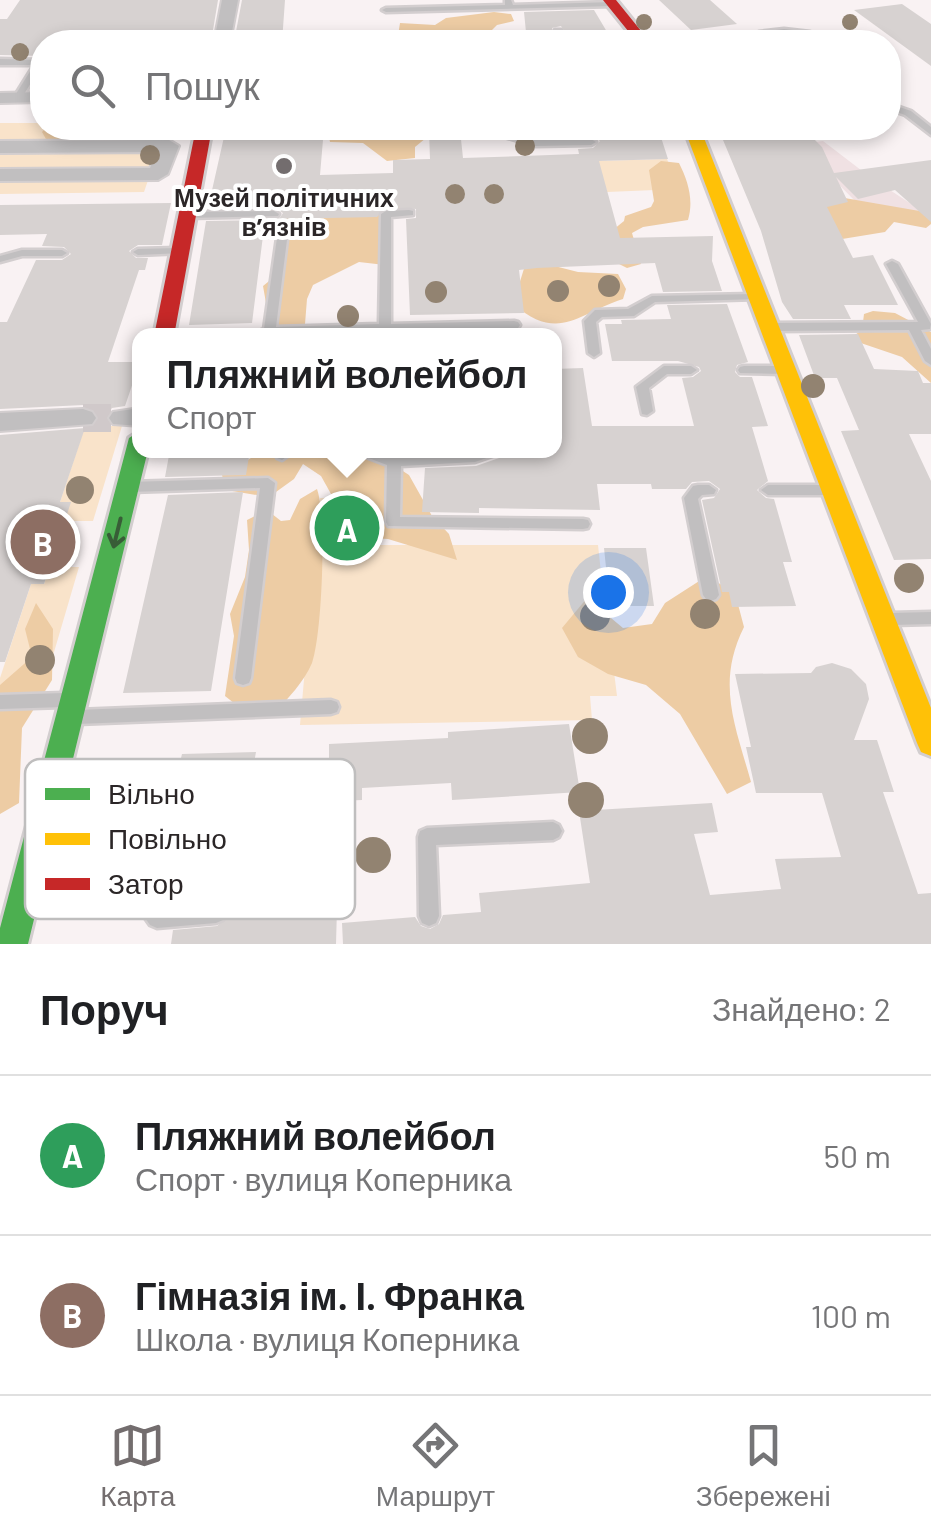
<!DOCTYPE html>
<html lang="uk">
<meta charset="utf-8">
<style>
body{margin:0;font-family:Barlow,sans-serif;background:#f2f2f2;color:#202124}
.you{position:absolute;left:608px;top:592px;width:35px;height:35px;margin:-25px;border:8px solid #fff;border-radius:50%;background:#1a73e8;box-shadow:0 0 0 15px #1a73e833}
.badge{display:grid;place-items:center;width:65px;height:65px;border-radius:50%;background:#736d6e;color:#fff;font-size:32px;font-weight:700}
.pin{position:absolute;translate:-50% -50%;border:5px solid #fff;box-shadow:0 2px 10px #0006}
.popup{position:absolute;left:132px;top:328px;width:430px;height:130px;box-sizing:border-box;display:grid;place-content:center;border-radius:20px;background:#fff;filter:drop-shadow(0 2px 8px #0005);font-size:32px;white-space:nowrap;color:#757577}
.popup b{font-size:38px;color:#202124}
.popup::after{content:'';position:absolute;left:50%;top:100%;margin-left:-20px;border:20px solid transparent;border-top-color:#fff}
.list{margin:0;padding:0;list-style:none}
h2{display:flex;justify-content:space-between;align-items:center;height:130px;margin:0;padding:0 40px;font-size:42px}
h2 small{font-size:32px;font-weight:400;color:#757577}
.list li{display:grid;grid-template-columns:65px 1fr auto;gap:30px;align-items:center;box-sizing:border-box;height:160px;padding:0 40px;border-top:2px solid #e0e0e0}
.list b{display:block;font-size:38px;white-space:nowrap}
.list p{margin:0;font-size:32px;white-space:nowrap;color:#757577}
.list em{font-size:32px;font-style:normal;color:#757577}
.icon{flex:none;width:55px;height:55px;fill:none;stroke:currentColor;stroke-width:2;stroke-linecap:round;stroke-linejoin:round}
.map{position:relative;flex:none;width:931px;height:944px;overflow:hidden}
.search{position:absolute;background:#fff;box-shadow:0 5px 15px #0003;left:30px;right:30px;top:30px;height:110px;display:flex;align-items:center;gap:25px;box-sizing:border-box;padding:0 35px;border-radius:40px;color:#757577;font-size:38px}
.sheet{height:450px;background:#fff}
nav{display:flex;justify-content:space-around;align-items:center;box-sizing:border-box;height:140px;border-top:2px solid #e0e0e0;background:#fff;font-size:28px;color:#757577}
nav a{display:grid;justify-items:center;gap:5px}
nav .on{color:#736d6e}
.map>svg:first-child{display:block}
</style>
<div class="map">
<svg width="931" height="944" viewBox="0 0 931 944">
<rect width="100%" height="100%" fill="#f9f2f3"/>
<path fill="#f0e1e3" d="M823,141L870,177L931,217L859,205L799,144Z"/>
<path fill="#f9e3ca" d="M0,123H42V128H166L144,192L0,194Z
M667,159L679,189L607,192L598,161Z
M85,426H122L93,521H64L60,502Z
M320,498H377L376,545H598L605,609H582L608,623L617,696H590L592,720L300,725Z
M50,567H79L42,693H0V678L31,584H44Z"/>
<path fill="#edcca4" d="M494,12L511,14L514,21L497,25L489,33L504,39L505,42H397L400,23L435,25L446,18Z
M46,128H125L123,143L52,141L46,139L42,132Z
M327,128H421L426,138L415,147V158L387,161L363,143L330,142Z
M661,161L679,163C688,181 694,200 688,220L643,227L632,233L641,264L627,268L611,260L608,234L624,221L625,216L651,207L654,201L649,170Z
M833,196L931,213V224L926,228L894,222L885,232L836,240L816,198Z
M408,203L391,215L393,256L385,265L359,262L313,285L307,299L305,324L286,331L269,320L263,286L284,269L282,223L287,212Z
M527,259L578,272L618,274L626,289L623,299C577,314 559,343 513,304Z
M873,311L895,313L931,332V383L902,357L849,339L862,330L864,314Z
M255,451H372L409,475L432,516L449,534L457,560L388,539L355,537L321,476L303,464L294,479L269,497L226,490L222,475L251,458Z
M317,489C327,516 322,635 312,663C304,682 288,698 274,714L244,711L225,696L234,636L230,614L245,577L249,550L247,520L267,510L281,521L290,520L300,499Z
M707,576L735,593L744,627C716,683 735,725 751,782L727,794L680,714L646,685L608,674L578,657L562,628L587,598L623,628L652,624L665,603Z
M36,603L53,629L52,680L22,728L19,803L0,814V685L32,657L25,629Z"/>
<path fill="#d7d2d1" d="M20,0H218L211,42H42V56L0,55V19H7Z
M242,0H285L282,42H234Z
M659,0H710L737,24L691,30Z
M902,4L931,24V66L854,10Z
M594,10L613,42H571L561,26L552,28L555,42H527L524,12Z
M226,128H324L320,175L393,173V160L430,159L429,131L460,130L463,158L579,154L578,149L593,148L600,141L591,135L574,136L572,128H658L668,159L599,161L620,238L713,236L712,261L722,291L663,292L655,263L537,268L519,270L524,313L410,315L406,219L416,218V209L386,207L377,217L279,219L283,213L274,207L208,208Z
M718,128H794L798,133L807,132L822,147L834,173L931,160V222L895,190L858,199L836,177L848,202L827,207L853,258L873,255L898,305H844L851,319H793L782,302L761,231Z
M171,203L162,245H138L129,251L136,258H148L145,270H139L108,362H140L125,406L112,408L106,416L110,426H95L99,416L84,405L0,409V322H7L36,260H62L71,254L64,247L42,246L47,234L0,235V205Z
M265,220L252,323L189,325L206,221Z
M727,304L748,362L737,365L735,372L740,377H752L768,426L752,427L768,481L757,490L766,498L774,499L792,562H783L796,606L732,607L729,592H722L702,500L714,498L720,489L709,481L692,482L686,489H652L651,484H597L600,510L479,508V513L422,512L425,468L476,466L502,457L505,450H554V369L583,368L592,426H694L682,378L693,377L701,371L699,367L678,361H612L605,324H622L621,320L671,319L667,305Z
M858,334L874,369L918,371L923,383H931V434H909L931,481V559L894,560L841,431L859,430L837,378H815L799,335Z
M85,428L60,502H71L44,584H31L5,662H0V435Z
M170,450H250L246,475L165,477Z
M243,492L211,691L123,693L168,495Z
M604,548H646L654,606H610Z
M832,663L851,669L866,684L869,699L854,740H877L894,792H883L918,894L931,893V944H343L342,923L415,917L421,926L430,929L439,924L443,915L481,912L479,893L590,883L579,811L712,803L718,832L694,834L710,895L781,889L775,859L841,857L822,793H756L746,747H751L735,674L811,673L816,667Z
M569,724L580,792L452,800L451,783L362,788V800L340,801L336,944H171L173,930L217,926L229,914L226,905L217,900L177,903L185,849L67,854L88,765L180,762L182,754L256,752L254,763L329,759V744L448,738V732Z"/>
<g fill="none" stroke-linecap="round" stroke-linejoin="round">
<path stroke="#d0c9ca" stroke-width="28" stroke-dasharray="28 14" stroke-linecap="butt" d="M83,418H122"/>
<defs>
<path id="lane" d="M505,0H511L513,5L613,2L617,4L613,6L386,12L382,10L386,8L505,5Z
M784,29L810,32L830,42C817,43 804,34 789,34C770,33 754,43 739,42L759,32Z
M555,30H561L567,42H559Z
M0,59L42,60V65L21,99L14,97L34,65H0Z
M888,103L911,111L931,127V135L905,115L888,109Z
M495,128H504L505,131L535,140L591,139L596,142L591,145L535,146L498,135Z
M409,210L413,211V215L391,217V324L514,321L518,322L520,325L518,328L245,336L264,329L279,224L284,221L289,224L276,327L379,324L381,214L386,211Z
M274,211L279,214L278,216L186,218L181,215L186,212Z
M178,248L182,249V253L138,255L133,252L138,249Z
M22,250H62L67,253L62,256H22L0,262V256Z
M892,261L898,264L931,324L930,329L921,330L931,349V365L925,361L909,330L772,331L766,327L772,323L918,322L886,264Z
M755,294L759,295V299L655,302L634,316L602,317L596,322L600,353L594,357L588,353L584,321L595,310L628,309L652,296Z
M664,366H691L697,370L691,374H667L649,388L653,411L647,415L642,414L636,387Z
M744,366H783L789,370L783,374L740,373L738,370L740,367Z
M275,450H289V455L282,460L277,458Z
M364,450H378L395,457L502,450L501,453L475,462L401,466L400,517L583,519L588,520L590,524L588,528L583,529L388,526L386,522L387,465L366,457Z
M268,478L275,483L251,678L249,683L243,685L237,683L235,678L260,488L129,492L122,487L129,482Z
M698,485H709L716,490L714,494L702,495L698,499L719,595L716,599L711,601L706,599L703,595L684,498L693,486Z
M768,485H828L835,490L828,495H768L761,490Z
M931,612V624L892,625L886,624L884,619L886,614L892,613Z
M64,693L70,695L72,700L70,705L64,707L0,709V695Z
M331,700L337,702L339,707L337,712L331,714L77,724L71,722L69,717L71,712L77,710Z
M553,822L559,825L562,831L559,837L553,840L436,845L439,916L436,923L429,926L422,923L419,916L418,837L420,831L427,828Z
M143,888L150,891L162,908L216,903L223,906L226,913L223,920L216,923L157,928L150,925L138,908L33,915L26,912L23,905L26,898L33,895Z"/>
<path id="street" d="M222,0H238L230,42H214Z
M42,92V102L0,103V93Z
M169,140L179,146L168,174L158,180L0,181V169L150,168L157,152L0,153V141Z
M140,408V426L113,424L109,418L113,412Z
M83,409L92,412L96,418L92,424L0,431V413Z"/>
<path id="fast" d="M140,431V450H148L28,944H0V928L129,438Z"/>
<path id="slow" d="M684,128H700L931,708V756L921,752L917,743Z"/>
<path id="jam" d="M603,0H616L650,42H637Z
M196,128H212L174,336H154Z"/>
</defs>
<use href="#lane" stroke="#d3cecf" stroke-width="5"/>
<use href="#street" stroke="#d3cecf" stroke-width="4"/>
<use href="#fast" stroke="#d3cecf" stroke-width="6"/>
<use href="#slow" stroke="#d3cecf" stroke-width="6"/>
<use href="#jam" stroke="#d3cecf" stroke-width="6"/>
<use href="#lane" fill="#c1bfc0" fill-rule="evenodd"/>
<use href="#street" fill="#c1bfc0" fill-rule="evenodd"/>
<use href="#fast" fill="#4caf50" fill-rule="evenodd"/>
<use href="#slow" fill="#ffc107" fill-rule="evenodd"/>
<use href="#jam" fill="#c62828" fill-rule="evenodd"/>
</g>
<g fill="#928371">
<circle cx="644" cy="22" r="8"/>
<circle cx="850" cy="22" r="8"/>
<circle cx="20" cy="52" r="9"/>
<circle cx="525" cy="146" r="10"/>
<circle cx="150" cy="155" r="10"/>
<circle cx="455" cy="194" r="10"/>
<circle cx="494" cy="194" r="10"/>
<circle cx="609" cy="286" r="11"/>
<circle cx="558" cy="291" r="11"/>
<circle cx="436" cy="292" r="11"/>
<circle cx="348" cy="316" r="11"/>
<circle cx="813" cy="386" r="12"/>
<circle cx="80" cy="490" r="14"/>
<circle cx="909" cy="578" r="15"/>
<circle cx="705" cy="614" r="15"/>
<circle cx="595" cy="616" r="15"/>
<circle cx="40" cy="660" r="15"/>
<circle cx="590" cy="736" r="18"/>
<circle cx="586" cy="800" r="18"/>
<circle cx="373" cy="855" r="18"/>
</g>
<defs><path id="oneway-shaft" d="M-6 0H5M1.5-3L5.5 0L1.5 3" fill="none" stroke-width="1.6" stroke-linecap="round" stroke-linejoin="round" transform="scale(2.5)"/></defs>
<use stroke="#385d37" href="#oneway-shaft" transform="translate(117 533) rotate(104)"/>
<circle fill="#736d6e" stroke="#fff" stroke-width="4" cx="284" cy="166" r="10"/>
<g text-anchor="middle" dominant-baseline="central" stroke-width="8" stroke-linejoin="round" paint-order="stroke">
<g font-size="25" font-weight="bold" fill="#2b2627" stroke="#fff">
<text x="284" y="197">Музей політичних<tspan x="284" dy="29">в’язнів</tspan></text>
</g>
</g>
<rect x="25" y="759" width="330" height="160" rx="15" fill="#fff" stroke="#bfbebe" stroke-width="2.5"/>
<rect x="45" y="788" width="45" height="12" fill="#4caf50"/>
<rect x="45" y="833" width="45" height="12" fill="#ffc107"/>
<rect x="45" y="878" width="45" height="12" fill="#c62828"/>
<g font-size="28" fill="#2b2627">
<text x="108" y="804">Вільно</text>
<text x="108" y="849">Повільно</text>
<text x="108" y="894">Затор</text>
</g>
</svg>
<div class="you"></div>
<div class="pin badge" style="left:347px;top:528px;background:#2e9e5b">A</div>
<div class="popup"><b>Пляжний волейбол</b>Спорт</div>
<div class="pin badge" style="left:43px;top:542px;background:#8d6e63">B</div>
<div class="search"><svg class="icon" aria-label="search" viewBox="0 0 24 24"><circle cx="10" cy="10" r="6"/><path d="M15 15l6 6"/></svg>Пошук</div>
</div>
<section class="sheet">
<h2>Поруч<small>Знайдено: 2</small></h2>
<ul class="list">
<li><span class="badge" style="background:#2e9e5b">A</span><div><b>Пляжний волейбол</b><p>Спорт · вулиця Коперника</p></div><em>50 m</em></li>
<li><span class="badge" style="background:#8d6e63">B</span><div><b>Гімназія ім. І. Франка</b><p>Школа · вулиця Коперника</p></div><em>100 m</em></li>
</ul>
</section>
<nav>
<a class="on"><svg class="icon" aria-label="map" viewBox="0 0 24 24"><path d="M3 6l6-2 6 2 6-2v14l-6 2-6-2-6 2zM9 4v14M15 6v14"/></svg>Карта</a>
<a><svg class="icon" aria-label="directions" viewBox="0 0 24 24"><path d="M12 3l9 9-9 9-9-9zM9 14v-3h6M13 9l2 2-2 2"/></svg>Маршрут</a>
<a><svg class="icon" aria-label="saved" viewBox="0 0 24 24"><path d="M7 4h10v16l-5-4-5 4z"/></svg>Збережені</a>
</nav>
